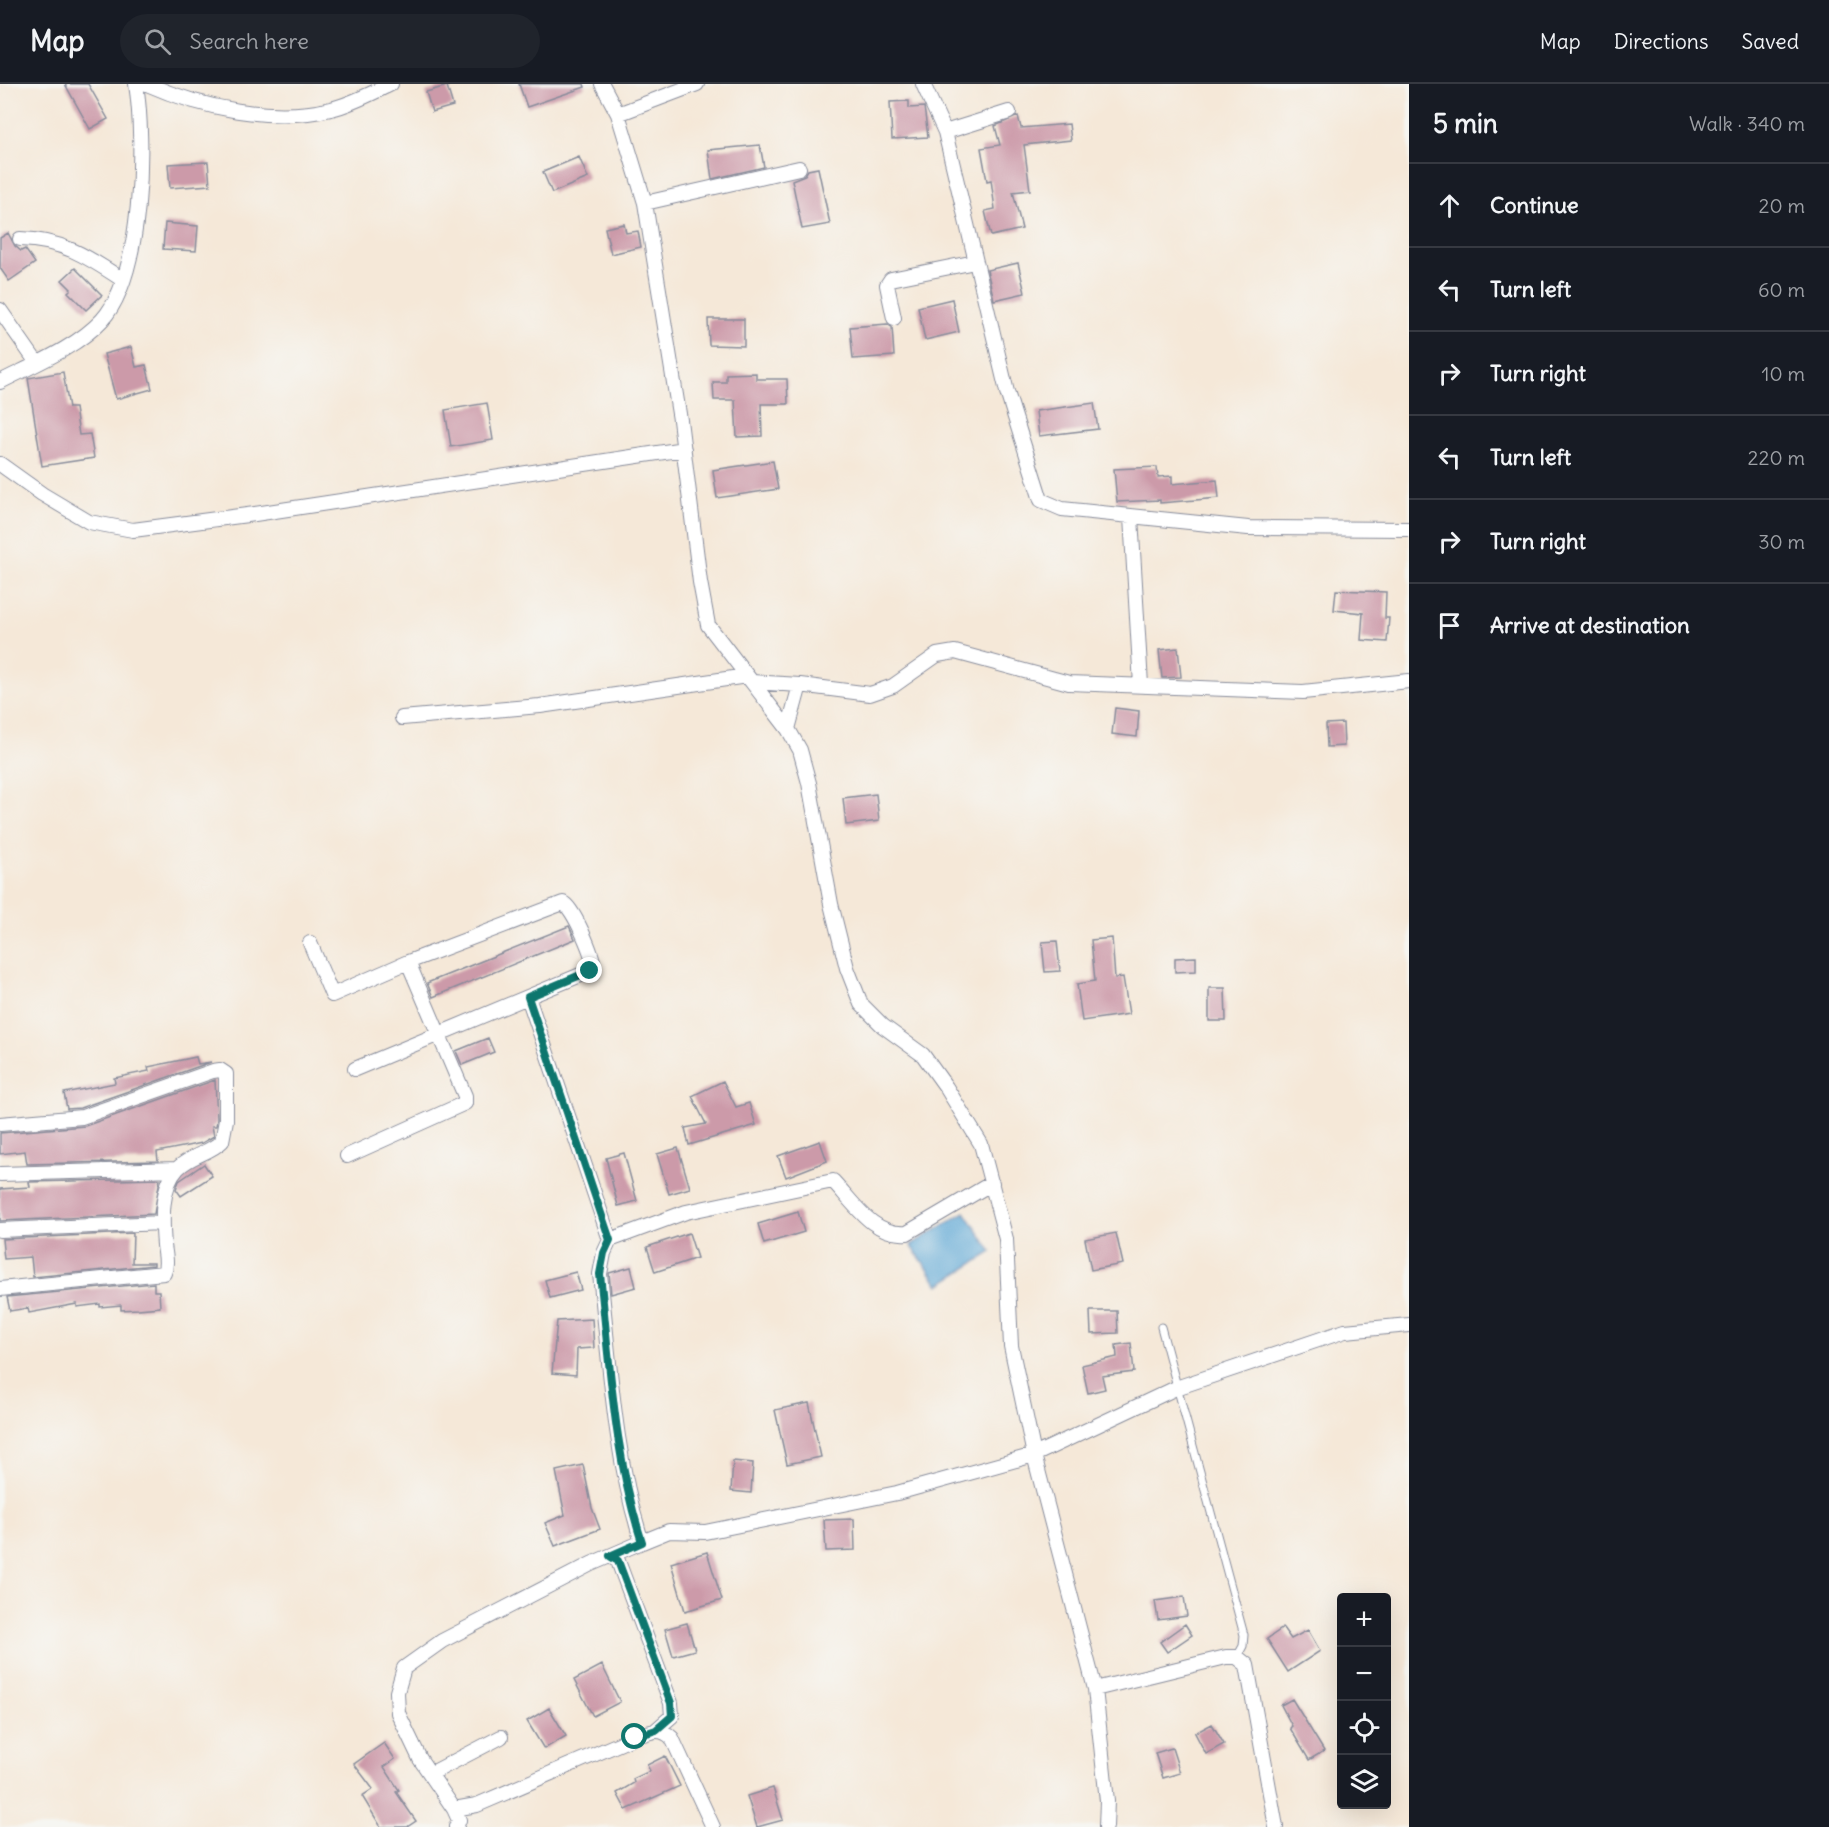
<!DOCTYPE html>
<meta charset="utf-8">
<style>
body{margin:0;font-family:Delius,sans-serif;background:#20242c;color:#f1f3f6}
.controls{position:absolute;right:18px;bottom:18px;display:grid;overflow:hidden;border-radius:6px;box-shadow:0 6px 24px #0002}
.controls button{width:54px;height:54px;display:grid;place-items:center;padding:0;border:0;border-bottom:2px solid #363941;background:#171b24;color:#f1f3f6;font:30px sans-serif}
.stop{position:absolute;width:18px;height:18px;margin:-14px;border:4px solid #0f766e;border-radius:50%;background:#fff}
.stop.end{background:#0f766e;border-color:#fff;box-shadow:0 2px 6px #0008}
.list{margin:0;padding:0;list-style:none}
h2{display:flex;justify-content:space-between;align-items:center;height:78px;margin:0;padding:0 24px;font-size:26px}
h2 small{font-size:20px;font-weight:400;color:#9ea1a6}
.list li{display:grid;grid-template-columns:39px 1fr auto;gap:18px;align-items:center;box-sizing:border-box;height:84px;padding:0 24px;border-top:2px solid #363941}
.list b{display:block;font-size:22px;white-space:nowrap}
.list em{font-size:20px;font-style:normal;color:#9ea1a6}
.icon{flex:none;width:33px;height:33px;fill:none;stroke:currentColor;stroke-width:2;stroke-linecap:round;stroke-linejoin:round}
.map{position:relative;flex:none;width:1409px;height:1743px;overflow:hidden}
header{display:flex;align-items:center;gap:36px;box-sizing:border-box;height:84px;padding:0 30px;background:#171b24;border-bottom:2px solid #363941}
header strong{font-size:28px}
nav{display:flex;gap:33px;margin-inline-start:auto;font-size:21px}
.search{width:420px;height:54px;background:#20242c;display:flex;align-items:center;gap:15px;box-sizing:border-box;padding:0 21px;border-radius:33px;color:#9ea1a6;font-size:22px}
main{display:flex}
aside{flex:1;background:#171b24}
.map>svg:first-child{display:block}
</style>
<header>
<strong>Map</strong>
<div class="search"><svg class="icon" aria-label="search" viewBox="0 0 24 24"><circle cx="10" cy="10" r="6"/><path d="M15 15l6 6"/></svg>Search here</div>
<nav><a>Map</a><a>Directions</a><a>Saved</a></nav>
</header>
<main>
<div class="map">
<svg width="1409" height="1743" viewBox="0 0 1409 1743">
<rect width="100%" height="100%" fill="#f6f6f2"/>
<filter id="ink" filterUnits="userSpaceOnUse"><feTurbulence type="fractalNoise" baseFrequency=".0167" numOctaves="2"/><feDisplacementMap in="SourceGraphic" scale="12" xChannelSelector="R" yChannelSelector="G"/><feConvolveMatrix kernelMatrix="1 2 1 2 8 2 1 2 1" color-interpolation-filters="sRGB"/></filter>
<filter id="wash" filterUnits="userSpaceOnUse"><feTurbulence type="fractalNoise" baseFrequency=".008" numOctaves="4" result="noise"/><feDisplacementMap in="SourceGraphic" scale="24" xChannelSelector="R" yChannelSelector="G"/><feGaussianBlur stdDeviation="1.35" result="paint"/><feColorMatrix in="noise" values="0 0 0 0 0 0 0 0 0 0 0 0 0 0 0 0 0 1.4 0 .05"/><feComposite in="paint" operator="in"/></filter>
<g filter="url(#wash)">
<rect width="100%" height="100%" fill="#f5e8d8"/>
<path fill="#5ea7d5" stroke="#3c6b9a" stroke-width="1.5" d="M965,1128L992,1168L939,1201L911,1161Z"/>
<g id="blocks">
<path fill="#cc9aa9" d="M65,0H88L108,35L90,45Z
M519,0H584L585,3L527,23Z
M447,2L453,22L432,28L426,8Z
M909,17V24L924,23L928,53L892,55L890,18Z
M1018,32L1021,44L1069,40L1071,56L1024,61L1030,106L1013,108L1022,145L991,152L985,127L995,125L991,96L987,97L981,64L1000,61L995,42Z
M760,61L764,83L712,95L708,66Z
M579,73L588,94L552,109L543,88Z
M208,78L210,101L170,104L168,80Z
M818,84L830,140L802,145L792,96L805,91L808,86Z
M165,139L198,142L196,167L163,165Z
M624,140L626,149L638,147L641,163L611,170L605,144Z
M8,149L15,162L21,167L25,165L35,179L9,197L0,184V154Z
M1018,179L1025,209L994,216L987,186Z
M75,184L102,211L86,226L68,208L71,205L62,196Z
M952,215L959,248L925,256L918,223Z
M708,235H744V262L709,261Z
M887,240L892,243L894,272L853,275L850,243Z
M131,263L136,283L146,281L152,305L116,315L104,270Z
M63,288L69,324H75L79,351L90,350L94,374L42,382L28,294Z
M756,289V295H787L788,320H761L762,352L737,353L735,316H714L713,298H726V290Z
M487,319L493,356L451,363L445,326Z
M1094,319L1098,345L1039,352L1036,327Z
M773,377L778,405L717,414L713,386Z
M1157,383L1158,393L1172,392V400L1217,396L1219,414L1160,419V416L1117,418L1114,385Z
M1336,506L1386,508L1385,534H1389L1387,558L1361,556L1363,529L1334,526Z
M1178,564L1181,593L1162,594L1159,566Z
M1115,624L1139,627L1137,653L1112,650Z
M1343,639L1344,662L1327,663L1326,640Z
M876,710L879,737L846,741L843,714Z
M569,842L575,855L433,913L427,899Z
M1112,854L1115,894L1123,893L1129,930L1082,937L1077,900L1095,897L1091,856Z
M1057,857L1060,887L1045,888L1042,858Z
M1196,873V887L1175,888V874Z
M1209,904H1225L1226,937H1209Z
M488,954L494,968L462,981L456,967Z
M196,973L198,980L211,978L80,1024L67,1025L64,1009L115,999L114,994L149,987L148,983Z
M215,996L217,1035L216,1042H212L214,1052L202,1059L157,1068L158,1077L27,1080L25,1067L0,1070V1049L85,1042Z
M723,997L736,1023L749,1019L756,1041L689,1061L685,1044L706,1040L692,1012Z
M820,1057L827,1077L786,1093L778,1072Z
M678,1064L690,1104L669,1110L657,1070Z
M624,1069L637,1117L618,1122L606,1074Z
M204,1080L212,1092L181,1112L176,1105L179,1097Z
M160,1095L154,1130L0,1137V1105L30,1103L29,1098Z
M798,1128L804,1148L764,1160L758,1140Z
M133,1149L132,1179H154V1181L33,1193L31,1173L4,1175L2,1155Z
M689,1149L697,1174L655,1188L647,1163Z
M1116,1149L1123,1180L1091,1186L1085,1155Z
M631,1183L636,1203L611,1210L609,1189Z
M576,1188L581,1206L550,1214L545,1196Z
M154,1199V1207H159L160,1223L138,1225L121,1226V1221L100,1223V1220L77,1223V1220L29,1229L28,1224L10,1227L7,1213Z
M1090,1227H1117L1118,1249L1091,1250Z
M592,1235L594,1264L577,1265L576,1291L552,1289L557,1237Z
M1131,1259L1134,1288L1102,1292L1105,1305L1088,1309L1082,1281L1117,1273L1116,1261Z
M809,1319L821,1373L787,1380L775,1326Z
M733,1377L753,1379L751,1409L731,1407Z
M583,1381L592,1424L600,1445L555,1462L545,1439L565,1431L556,1387Z
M854,1435L855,1466L826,1467L824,1436Z
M707,1468L722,1516L685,1527L671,1479Z
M1184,1513L1187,1532L1158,1536L1155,1517Z
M687,1539L695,1566L673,1572L665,1545Z
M1185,1540L1192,1551L1167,1568L1160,1558Z
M1283,1544L1291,1555L1308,1546L1320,1567L1288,1588L1267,1555Z
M602,1581L620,1618L593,1632L574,1596Z
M1292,1615L1324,1667L1309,1676L1290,1644L1292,1642L1281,1621Z
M549,1624L566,1652L544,1665L527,1637Z
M1212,1640L1224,1660L1206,1670L1195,1649Z
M384,1659L395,1675L384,1683L399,1706L396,1708L416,1737L407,1743H381L362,1712L373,1705L354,1680Z
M1172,1664L1180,1689L1163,1694L1155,1669Z
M665,1672L680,1702L626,1726L617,1709L634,1699L633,1695L650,1687L647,1681Z
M773,1704L783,1736L757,1743L747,1712Z"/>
</g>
</g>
<g filter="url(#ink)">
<use href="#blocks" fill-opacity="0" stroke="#888c9b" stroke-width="1.5"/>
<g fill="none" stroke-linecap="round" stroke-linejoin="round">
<defs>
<path id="service" d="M1161,1243L1244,1551L1243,1562L1237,1573"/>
<path id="minor" d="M147,0C201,24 273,39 331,25C352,20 372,9 391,0
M602,0L618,30L645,119L680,336L700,498L708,541L788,645L800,666L809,699L831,820L847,884L861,920L883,942L923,971L946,1003L981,1060L1006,1155L1011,1262L1034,1371L1095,1605L1107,1717L1106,1743
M923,0L945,48L1009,28
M618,30L697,0
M945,48L1007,308L1041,416L1062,425L1248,444L1409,445
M645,119L799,84
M20,155C63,156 88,173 123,196
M0,226L37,279
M894,234L887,201L891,195L975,178
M0,298C33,281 76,264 102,236C143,191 145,58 136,0
M0,380L42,410L89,438L133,446L255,430L684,365
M1131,433L1141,601
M752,598L800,601L870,610L893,602L937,571L955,568L1069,599L1303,608L1409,597
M402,634L540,622L747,592
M788,645L800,601
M310,859L332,911L408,878L563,819C573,823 593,870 594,883L590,887L355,985
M528,913L610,1156
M0,1040L82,1033L213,987L220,986L226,990V1036L222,1057C210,1069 191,1071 178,1084C160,1103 162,1137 164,1161C165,1170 168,1180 164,1189L0,1205
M347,1072L465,1019V1012L408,878
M0,1090L177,1085
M992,1099L907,1149C873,1152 854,1119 833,1097L686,1128L610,1156L604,1169L600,1190C610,1280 614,1372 642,1458L669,1447L705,1448L897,1409L1034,1371L1176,1304L1345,1247L1409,1241
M0,1146L162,1139
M642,1458L591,1480L442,1557L404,1584L397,1608L398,1629L420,1675L454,1725L477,1721L635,1653C650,1648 660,1642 672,1654L713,1743
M610,1472L618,1477L671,1619L672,1632L656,1646
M1095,1605L1226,1573H1237L1247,1581L1276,1743
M430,1690L501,1653
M454,1725L459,1736L456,1743"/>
</defs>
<use href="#service" stroke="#888c9b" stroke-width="9"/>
<use href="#minor" stroke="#888c9b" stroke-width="16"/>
<use href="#service" stroke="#fff" stroke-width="7"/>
<use href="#minor" stroke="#fff" stroke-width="14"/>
</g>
</g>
<g fill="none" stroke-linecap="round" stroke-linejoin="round" filter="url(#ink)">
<path stroke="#0f766e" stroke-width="8" d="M590,887L528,913L610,1156L604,1169L600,1190C610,1280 614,1372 642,1458L610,1472L618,1477L671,1619L672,1632L656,1646L635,1653"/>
</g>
</svg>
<div class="controls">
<button>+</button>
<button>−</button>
<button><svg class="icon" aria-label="locate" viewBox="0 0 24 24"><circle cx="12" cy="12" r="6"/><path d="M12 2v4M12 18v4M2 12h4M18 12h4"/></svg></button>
<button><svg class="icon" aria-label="layers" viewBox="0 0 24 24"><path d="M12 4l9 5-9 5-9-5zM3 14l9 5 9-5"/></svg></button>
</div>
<div class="stop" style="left:635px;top:1653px"></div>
<div class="stop end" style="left:590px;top:887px"></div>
</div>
<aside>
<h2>5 min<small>Walk · 340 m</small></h2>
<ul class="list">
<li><svg class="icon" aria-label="ahead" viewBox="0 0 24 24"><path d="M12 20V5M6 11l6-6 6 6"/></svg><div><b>Continue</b></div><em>20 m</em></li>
<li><svg class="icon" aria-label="left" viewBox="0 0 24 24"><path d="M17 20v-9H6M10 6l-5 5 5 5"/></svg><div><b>Turn left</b></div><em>60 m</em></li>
<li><svg class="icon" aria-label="right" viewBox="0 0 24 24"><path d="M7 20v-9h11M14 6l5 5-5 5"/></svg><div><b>Turn right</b></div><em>10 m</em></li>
<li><svg class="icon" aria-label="left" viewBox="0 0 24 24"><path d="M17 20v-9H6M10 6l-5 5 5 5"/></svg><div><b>Turn left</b></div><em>220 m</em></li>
<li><svg class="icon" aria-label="right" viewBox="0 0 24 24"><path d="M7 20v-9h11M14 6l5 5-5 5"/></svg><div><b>Turn right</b></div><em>30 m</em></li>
<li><svg class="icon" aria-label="arrive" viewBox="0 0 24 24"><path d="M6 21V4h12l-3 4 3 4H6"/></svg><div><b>Arrive at destination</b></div></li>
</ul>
</aside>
</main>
